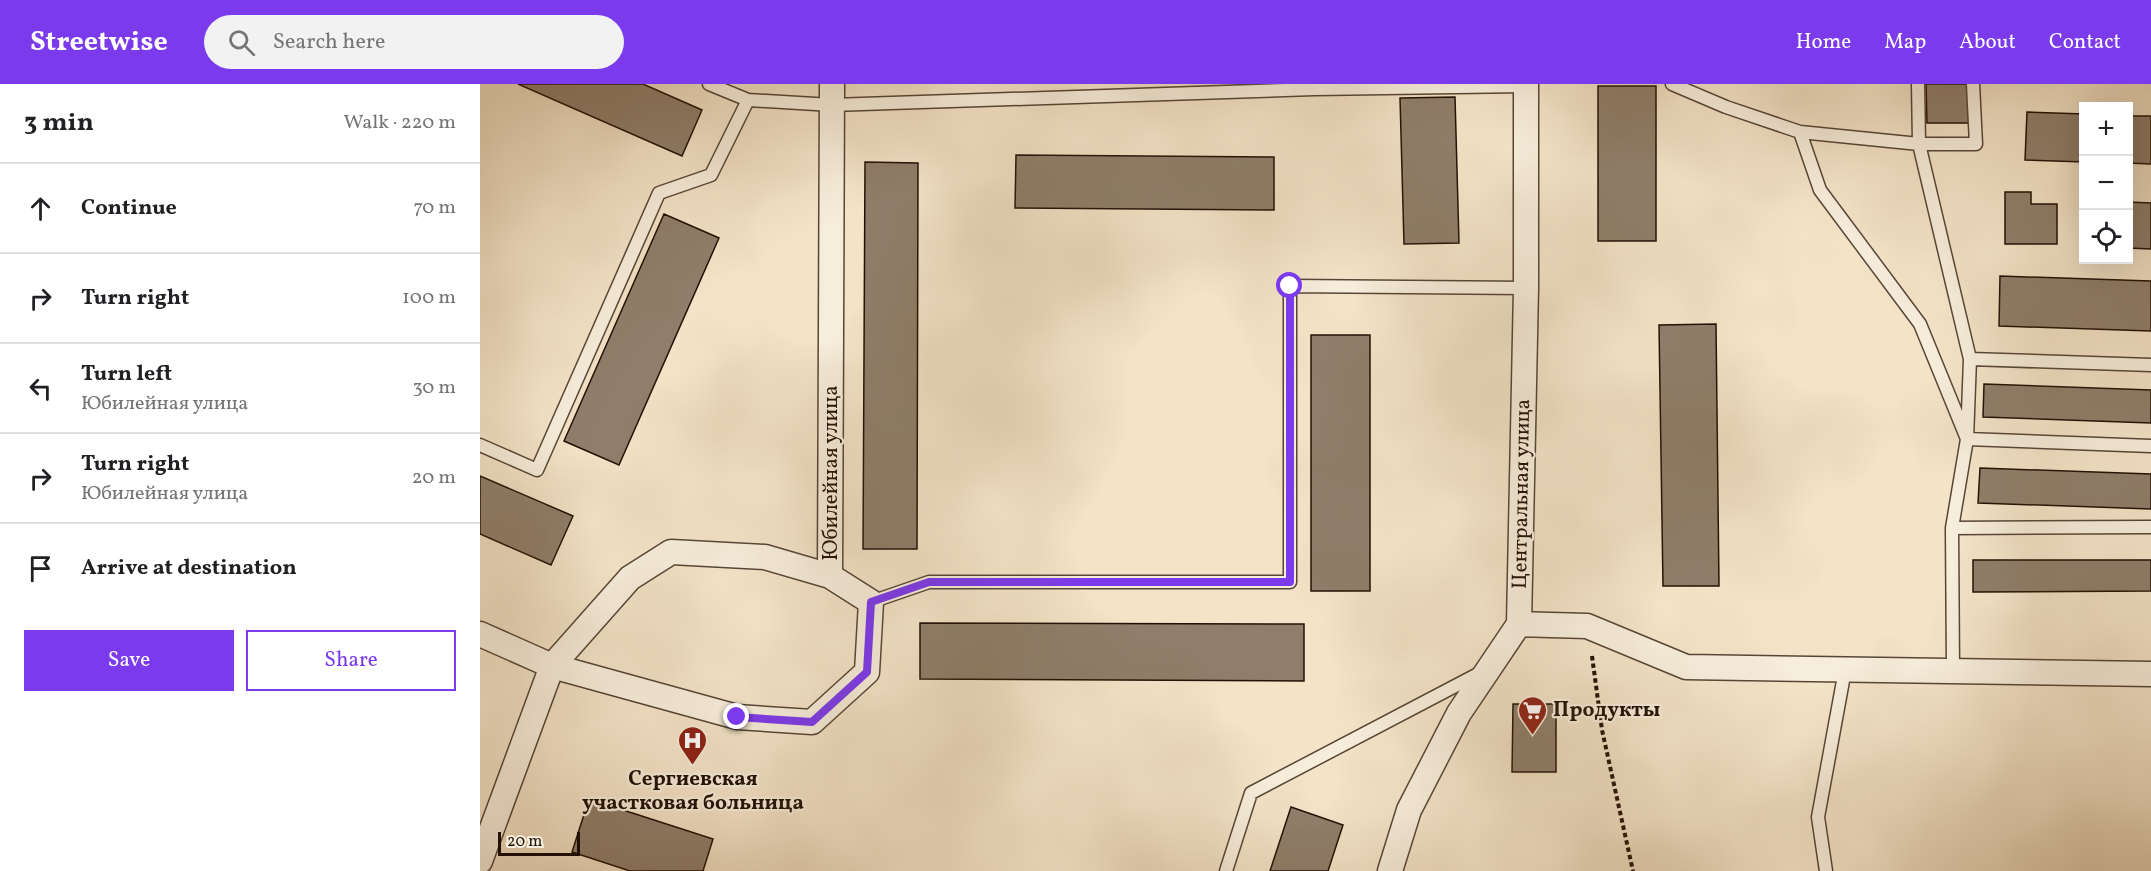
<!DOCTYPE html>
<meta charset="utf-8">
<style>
body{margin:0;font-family:Vollkorn,serif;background:#f2f2f2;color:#202124}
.controls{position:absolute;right:18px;top:18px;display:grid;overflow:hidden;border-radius:0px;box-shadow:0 6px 24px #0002}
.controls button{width:54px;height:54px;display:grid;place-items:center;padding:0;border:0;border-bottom:2px solid #e0e0e0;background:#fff;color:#202124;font:30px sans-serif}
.scale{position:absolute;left:18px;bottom:15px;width:82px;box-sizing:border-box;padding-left:6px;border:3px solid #231106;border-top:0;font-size:16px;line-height:21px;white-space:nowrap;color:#231106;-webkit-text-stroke:4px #f7eddb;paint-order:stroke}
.stop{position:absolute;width:18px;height:18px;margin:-14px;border:4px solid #7c3aed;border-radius:50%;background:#fff}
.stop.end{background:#7c3aed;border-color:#fff;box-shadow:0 2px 6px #0008}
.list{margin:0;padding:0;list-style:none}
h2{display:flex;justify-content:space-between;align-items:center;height:78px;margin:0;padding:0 24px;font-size:26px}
h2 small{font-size:20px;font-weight:400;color:#757577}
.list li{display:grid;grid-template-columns:39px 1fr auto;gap:18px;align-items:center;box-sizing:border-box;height:90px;padding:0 24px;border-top:2px solid #e0e0e0}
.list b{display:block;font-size:22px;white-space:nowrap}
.list p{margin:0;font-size:20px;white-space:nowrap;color:#757577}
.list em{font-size:20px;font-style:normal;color:#757577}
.actions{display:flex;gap:12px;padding:18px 24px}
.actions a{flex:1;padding:14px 0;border:2px solid #7c3aed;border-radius:0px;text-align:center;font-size:21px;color:#7c3aed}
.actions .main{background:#7c3aed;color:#fff}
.icon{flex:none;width:33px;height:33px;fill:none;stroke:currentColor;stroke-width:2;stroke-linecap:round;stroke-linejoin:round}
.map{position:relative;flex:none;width:1671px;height:787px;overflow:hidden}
header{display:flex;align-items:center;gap:36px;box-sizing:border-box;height:84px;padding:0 30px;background:#7c3aed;color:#fff}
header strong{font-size:28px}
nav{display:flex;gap:33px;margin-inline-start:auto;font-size:21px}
.search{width:420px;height:54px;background:#f2f2f2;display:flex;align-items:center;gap:15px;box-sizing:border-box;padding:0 21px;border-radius:33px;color:#757577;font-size:22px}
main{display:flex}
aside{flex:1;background:#fff}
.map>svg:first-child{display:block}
</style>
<header>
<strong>Streetwise</strong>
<div class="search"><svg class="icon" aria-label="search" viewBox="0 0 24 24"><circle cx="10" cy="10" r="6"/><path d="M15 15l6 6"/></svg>Search here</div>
<nav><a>Home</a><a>Map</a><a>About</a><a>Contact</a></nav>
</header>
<main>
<aside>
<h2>3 min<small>Walk · 220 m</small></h2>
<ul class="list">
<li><svg class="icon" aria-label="ahead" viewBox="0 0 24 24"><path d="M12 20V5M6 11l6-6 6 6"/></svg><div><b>Continue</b></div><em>70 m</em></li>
<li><svg class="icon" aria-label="right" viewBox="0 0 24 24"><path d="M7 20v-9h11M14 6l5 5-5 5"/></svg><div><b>Turn right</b></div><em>100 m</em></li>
<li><svg class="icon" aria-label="left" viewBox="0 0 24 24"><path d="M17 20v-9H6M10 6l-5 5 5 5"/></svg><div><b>Turn left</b><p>Юбилейная улица</p></div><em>30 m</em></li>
<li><svg class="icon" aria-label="right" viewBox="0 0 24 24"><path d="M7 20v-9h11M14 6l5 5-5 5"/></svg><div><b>Turn right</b><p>Юбилейная улица</p></div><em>20 m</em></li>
<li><svg class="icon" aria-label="arrive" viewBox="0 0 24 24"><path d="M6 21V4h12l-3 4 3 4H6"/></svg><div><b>Arrive at destination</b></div></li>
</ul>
<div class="actions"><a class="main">Save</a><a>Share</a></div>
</aside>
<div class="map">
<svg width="1671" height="787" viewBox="0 0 1671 787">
<rect width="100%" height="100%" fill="#f3e3c7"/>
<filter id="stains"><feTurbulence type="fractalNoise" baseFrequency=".00333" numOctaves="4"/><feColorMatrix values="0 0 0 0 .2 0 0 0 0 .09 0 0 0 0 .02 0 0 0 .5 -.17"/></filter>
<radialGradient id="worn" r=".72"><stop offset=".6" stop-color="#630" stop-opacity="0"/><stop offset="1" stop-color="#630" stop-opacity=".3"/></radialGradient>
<path fill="#8f7e6a" stroke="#231106" stroke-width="1.5" d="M38,0H163L222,26L202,72Z
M1446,0H1488L1489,39H1447Z
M1118,2H1176V157H1118Z
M975,13L979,159L924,160L920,14Z
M1547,28L1604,30V78L1545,76Z
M1648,32H1671V80L1648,79Z
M536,71L794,73V126L535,124Z
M385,78L438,79L437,465H383Z
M1525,108H1551V120H1577V160H1525Z
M1648,118L1671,119V165L1648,164Z
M184,130L239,154L139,381L84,357Z
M1520,192L1671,197V247L1519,242Z
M1236,240L1239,502H1183L1179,241Z
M831,251H890V507H831Z
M1504,300L1671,306V339L1503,333Z
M1500,384L1671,390V425L1498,419Z
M0,392L93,432L71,481L0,450Z
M1493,476H1671V507L1493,508Z
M440,539L824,540V597L440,595Z
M1033,620H1076V688H1032Z
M109,715L233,755L223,787H150L92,768Z
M811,723L863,741L848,787H790Z"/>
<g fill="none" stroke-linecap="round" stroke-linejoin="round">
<defs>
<path id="service" d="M229,0L268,16L352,21L834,5L1047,2
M1192,0L1246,23L1320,48L1439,60L1490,275
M1438,0L1439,60H1496L1493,0
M1320,48L1340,106L1440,240L1487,355L1472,444
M1671,281L1490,275L1487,355L1671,362
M0,361L57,386L179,109L231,91L268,16
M391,518L449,498H810V202L1046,204
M1473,587L1472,444L1671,443
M746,787L771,709L1000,589
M1346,787L1338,733L1365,586"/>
<path id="minor" d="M350,492L352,0
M1039,540L1107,542L1206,583L1671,590
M0,550L72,582L257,633L332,638L387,588L391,518L350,492L285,473L191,468L150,494L72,582L0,777
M910,787L929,726L979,629L1039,540L1046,204V0"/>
</defs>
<use href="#service" stroke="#574636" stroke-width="15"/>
<use href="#minor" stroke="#574636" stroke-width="27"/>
<path stroke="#231106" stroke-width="4" stroke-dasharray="4.5 3" stroke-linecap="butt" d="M1112,572L1122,646L1153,787"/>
<use href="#service" stroke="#f7eddb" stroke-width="12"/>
<use href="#minor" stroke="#f7eddb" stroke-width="24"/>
</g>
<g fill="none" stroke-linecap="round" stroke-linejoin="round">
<path stroke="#7c3aed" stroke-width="8" d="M257,633L332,638L387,588L391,518L449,498H810V202"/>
</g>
<defs>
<symbol id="supermarket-pin" viewBox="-11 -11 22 30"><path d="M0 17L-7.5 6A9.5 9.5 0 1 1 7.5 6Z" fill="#8f2418" stroke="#f7eddb"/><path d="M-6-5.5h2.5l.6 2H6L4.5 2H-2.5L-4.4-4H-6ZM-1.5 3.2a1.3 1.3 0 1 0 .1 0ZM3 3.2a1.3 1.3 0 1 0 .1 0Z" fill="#fff"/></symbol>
<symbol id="hospital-pin" viewBox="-11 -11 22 30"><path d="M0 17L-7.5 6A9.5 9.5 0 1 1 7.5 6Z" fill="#8f2418" stroke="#f7eddb"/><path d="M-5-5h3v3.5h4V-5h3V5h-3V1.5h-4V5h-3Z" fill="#fff"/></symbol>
</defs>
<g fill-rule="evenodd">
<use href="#supermarket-pin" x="1036" y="610" width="33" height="45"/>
<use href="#hospital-pin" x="196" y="640" width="33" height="45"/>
</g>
<g text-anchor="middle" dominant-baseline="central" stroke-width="4.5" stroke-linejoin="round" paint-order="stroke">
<g font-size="21" fill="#231106" stroke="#f7eddb">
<text transform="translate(351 389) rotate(-90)">Юбилейная улица</text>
<text transform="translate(1042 410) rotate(-89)">Центральная улица</text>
</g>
<g font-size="21" font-weight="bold" fill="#231106" stroke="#f7eddb" text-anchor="start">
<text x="1073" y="626">Продукты</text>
<text x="213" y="695" text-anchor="middle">Сергиевская<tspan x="213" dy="24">участковая больница</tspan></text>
</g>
</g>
<rect width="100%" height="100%" filter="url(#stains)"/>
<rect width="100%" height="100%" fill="url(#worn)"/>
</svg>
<div class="controls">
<button>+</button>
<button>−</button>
<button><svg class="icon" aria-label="locate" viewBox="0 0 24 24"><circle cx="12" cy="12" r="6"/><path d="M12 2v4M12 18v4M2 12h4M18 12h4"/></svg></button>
</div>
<div class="scale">20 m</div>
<div class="stop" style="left:810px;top:202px"></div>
<div class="stop end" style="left:257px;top:633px"></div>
</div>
</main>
